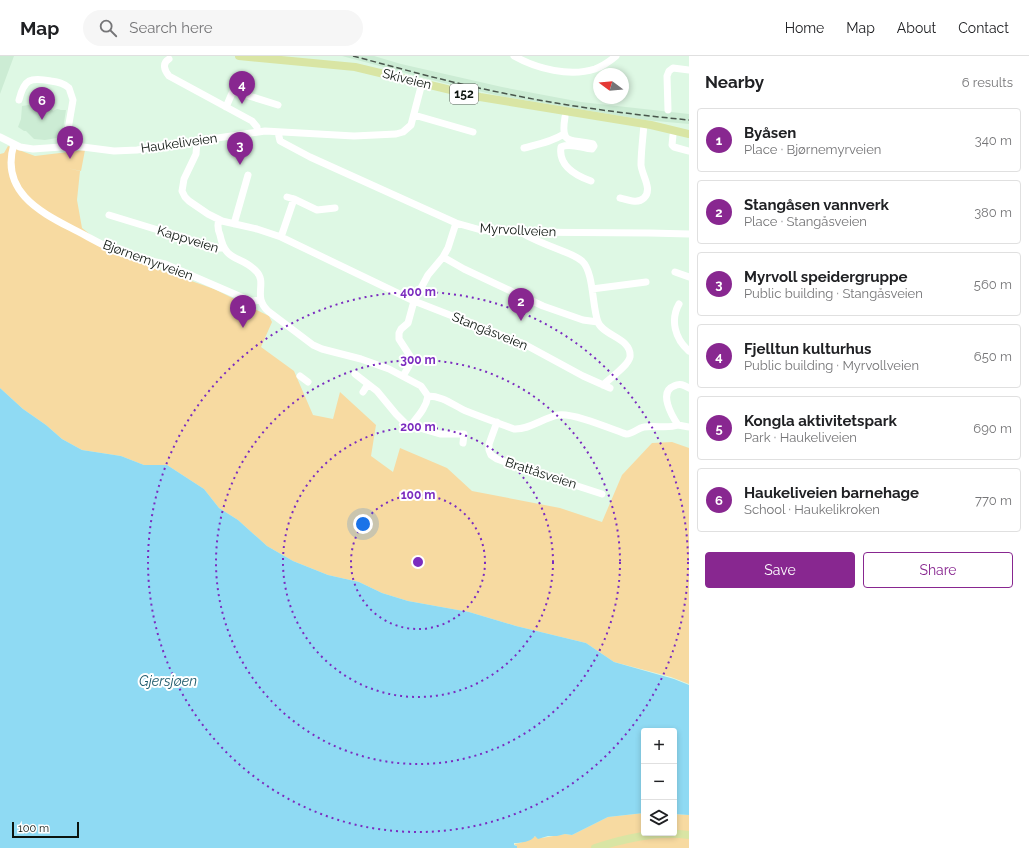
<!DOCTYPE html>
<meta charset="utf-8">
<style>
body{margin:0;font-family:Raleway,sans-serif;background:#f6f6f6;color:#202124}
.controls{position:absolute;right:12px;bottom:12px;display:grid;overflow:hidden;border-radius:4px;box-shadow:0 2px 6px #0003}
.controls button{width:36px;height:36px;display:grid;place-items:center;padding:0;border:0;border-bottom:1px solid #e0e0e0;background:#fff;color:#202124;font:20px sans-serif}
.compass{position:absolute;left:593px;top:12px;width:36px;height:36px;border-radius:50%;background:#fff;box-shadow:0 2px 6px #0003;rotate:286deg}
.scale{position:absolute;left:12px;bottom:10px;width:67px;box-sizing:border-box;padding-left:4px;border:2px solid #0c140e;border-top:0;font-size:11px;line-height:14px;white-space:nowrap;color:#0c140e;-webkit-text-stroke:3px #fff;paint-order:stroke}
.you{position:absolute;left:363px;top:468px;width:14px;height:14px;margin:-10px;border:3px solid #fff;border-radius:50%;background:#1a73e8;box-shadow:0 0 0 6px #1a73e833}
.badge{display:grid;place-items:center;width:26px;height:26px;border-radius:50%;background:#882790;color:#fff;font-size:13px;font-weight:700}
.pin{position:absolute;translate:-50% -33px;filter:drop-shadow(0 1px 2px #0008)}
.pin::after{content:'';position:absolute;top:21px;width:14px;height:12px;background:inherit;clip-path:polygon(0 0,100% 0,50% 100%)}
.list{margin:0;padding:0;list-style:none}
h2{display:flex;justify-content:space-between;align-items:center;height:52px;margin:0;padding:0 16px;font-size:17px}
h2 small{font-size:13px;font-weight:400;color:#757577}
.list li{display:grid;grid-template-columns:26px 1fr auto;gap:12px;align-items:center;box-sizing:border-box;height:64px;margin:0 8px 8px;padding:0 8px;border:1px solid #e0e0e0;border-radius:4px}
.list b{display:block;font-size:15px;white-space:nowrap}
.list p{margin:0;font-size:13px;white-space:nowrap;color:#757577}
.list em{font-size:13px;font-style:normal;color:#757577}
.actions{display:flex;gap:8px;padding:12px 16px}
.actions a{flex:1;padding:9px 0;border:1px solid #882790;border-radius:4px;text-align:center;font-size:14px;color:#882790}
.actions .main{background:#882790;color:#fff}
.icon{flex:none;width:22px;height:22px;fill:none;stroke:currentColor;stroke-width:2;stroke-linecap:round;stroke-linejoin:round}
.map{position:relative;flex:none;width:689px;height:792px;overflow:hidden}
header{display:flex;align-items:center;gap:24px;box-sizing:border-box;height:56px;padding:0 20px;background:#fff;border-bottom:1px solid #e0e0e0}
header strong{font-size:19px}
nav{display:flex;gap:22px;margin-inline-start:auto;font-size:14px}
.search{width:280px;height:36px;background:#f6f6f6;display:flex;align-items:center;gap:10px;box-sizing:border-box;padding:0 14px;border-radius:22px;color:#757577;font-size:15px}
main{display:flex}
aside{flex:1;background:#fff}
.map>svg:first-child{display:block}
</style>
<header>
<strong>Map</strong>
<div class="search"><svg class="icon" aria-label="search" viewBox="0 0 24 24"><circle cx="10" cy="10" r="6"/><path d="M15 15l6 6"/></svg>Search here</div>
<nav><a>Home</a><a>Map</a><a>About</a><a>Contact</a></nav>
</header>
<main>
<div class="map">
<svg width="689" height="792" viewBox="0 0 689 792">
<rect width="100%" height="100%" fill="#def8e4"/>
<path fill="#ccecd4" d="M0,0H14L0,38Z
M342,0H374L401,8L502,31L581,46L689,58V68L645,64L500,40L440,26Z
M30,43L52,48L54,50L51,52L53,55L57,53L61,54H66L63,73L60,79L59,78L58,79L57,82L45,84L34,83L26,75H24L18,71L21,63L22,50L29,49Z"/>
<path fill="#f7daa1" d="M8,90L35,100L85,94L81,115L67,112L80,115L77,144L82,172L115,198L214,233L269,260L272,266L261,291L294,315L313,359L333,363L340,336L376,369L371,400L393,416L400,392L447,412L472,435L560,452L602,466L622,419L652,387L672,386L689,392V628L671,621L614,606L586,587L516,570L469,556L408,545L382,537L359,526L328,519L293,505L267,490L238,464L219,452L204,433L167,409H144L121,400L82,394L62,383L46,369L23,353L0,332V98L4,97Z
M644,757V777H674V758L689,759V792H517V790L514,788L520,787L536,780L542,782L565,778L572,779L608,761Z"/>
<path fill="#8fdaf3" d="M0,332L23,353L46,369L62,383L82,394L121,400L144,409H167L204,433L219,452L238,464L267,490L293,505L328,519L359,526L382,537L408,545L469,556L516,570L586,587L614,606L674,623L689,629V759L674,758V675H644V757L608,761L572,779L565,778L557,780H548L538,783L535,780C531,786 521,787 514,787V789L517,790V792H0Z"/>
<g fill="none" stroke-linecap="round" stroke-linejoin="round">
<path stroke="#fff" stroke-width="7" d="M514,0C537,13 570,21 595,13C603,10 610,5 616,0
M169,3C162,7 164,14 169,20L252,65L257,71V76
M19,44C24,23 30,21 51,25C58,26 64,27 69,32L73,44L65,91
M226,51L233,35L278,49
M668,54L667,20L669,15L673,12L689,14
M414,59L473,76
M565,61C560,91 571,82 593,88L594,90L592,93C583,93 571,86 561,91C558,110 577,120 591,125
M278,76L280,85L310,101L456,167L481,174L506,176L650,177L689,178
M673,79L672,89L674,91L689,95
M0,81L20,91L33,93L75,90L114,95L137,94L265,75L354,80L396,78L403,76L411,69L422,27
M197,85L196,98L184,123L182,135L185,141L189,145L208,158L222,165L257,173L281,181L414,245L524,288L583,320L610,332
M14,88C0,134 38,155 71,172C87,180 102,189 118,196L133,201L165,208L246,243L253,245L261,244
M524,92C539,88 551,86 564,78
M620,142C628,144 638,148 644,142C653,133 642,120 641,109C641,96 643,81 644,68
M294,143L317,154L335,152
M109,159L217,192H223
M219,164C217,169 218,174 220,179C226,208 240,198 256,215C268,227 252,240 268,255L313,289L322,293L361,303L389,313L421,330L428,340C426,352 418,360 411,369
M234,168L248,119
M522,177C534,184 547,189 560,194C568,197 576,200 582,205C594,216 592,251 598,266C603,280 632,282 630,301C628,310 610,322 603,329
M281,181L294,143L287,141
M443,201L464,213L543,250L583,264L598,266
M675,216L689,221
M592,233L646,226
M679,248C670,264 675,283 689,295
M355,318L377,335L396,358L406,368L440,378H464L463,387
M300,320L308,326
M403,320L409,310L410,300L399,283V277L401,273L408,267L414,245L428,219L443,201L448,192L456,167
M689,332C684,329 680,327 674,330C658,336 672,360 678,369L689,371
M363,336L368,328
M428,340C443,340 453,349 466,355C481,361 498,367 514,373C529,374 543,362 558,359C574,357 609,372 626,378C634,378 637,372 644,371C656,369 667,373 678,369
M497,366L489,388V394L491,399L497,403L519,411L602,438"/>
<path stroke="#d9e5a4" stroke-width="8" d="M239,0L355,11L480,41L651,69L689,78
M595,792C626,782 657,775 689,779"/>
<path stroke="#48554b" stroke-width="1.5" stroke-dasharray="6 3" stroke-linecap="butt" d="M353,0C402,13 452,27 503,37C564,50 627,58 689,64"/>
</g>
<g fill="none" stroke="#7b2cbf" stroke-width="2" stroke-dasharray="2 4">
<circle cx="418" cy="506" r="67"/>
<circle cx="418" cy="506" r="135"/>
<circle cx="418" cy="506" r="202"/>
<circle cx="418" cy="506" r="270"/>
</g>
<g text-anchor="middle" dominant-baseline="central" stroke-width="4" stroke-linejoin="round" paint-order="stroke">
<rect fill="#fff" stroke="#555a56" stroke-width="1" x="450" y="28" width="28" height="20" rx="3"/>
<g font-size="12" font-weight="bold" fill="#0c140e">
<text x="464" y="38">152</text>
</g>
<g font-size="13" fill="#0c140e" stroke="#fff">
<text transform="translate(407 23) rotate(14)">Skiveien</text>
<text transform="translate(179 87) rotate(-8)">Haukeliveien</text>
<text transform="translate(518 174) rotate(3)">Myrvollveien</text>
<text transform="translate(188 183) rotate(17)">Kappveien</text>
<text transform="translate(148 204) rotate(20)">Bjørnemyrveien</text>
<text transform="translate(490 275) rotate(22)">Stangåsveien</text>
<text transform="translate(541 417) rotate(18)">Brattåsveien</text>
</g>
<g font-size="14" font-style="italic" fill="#1d5a6b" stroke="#fff">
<text x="168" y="625">Gjersjøen</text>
</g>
</g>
<circle cx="418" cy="506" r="6" fill="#7b2cbf" stroke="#fff" stroke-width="2"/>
<g font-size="12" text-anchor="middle" font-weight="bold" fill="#7b2cbf" stroke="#fff" stroke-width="4" stroke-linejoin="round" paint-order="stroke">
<text x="418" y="240">400 m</text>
<text x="418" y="308">300 m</text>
<text x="418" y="375">200 m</text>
<text x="418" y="443">100 m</text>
</g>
</svg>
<div class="controls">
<button>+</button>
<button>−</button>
<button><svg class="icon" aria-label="layers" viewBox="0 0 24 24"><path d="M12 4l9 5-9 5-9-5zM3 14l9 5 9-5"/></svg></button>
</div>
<svg class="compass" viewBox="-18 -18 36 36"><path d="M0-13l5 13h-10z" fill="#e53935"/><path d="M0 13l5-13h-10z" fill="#757577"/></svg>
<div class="scale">100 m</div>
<div class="you"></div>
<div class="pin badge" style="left:243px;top:272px">1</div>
<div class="pin badge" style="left:521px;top:265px">2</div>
<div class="pin badge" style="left:240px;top:109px">3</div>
<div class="pin badge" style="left:242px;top:48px">4</div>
<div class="pin badge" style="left:70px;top:103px">5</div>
<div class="pin badge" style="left:42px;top:64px">6</div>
</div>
<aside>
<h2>Nearby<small>6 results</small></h2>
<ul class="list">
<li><span class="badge">1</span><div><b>Byåsen</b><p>Place · Bjørnemyrveien</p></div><em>340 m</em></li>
<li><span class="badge">2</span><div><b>Stangåsen vannverk</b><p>Place · Stangåsveien</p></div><em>380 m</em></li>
<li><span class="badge">3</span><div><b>Myrvoll speidergruppe</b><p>Public building · Stangåsveien</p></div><em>560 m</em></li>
<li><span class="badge">4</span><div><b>Fjelltun kulturhus</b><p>Public building · Myrvollveien</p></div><em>650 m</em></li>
<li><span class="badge">5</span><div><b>Kongla aktivitetspark</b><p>Park · Haukeliveien</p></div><em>690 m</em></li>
<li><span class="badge">6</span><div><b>Haukeliveien barnehage</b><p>School · Haukelikroken</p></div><em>770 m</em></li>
</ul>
<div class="actions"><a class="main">Save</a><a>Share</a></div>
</aside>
</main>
